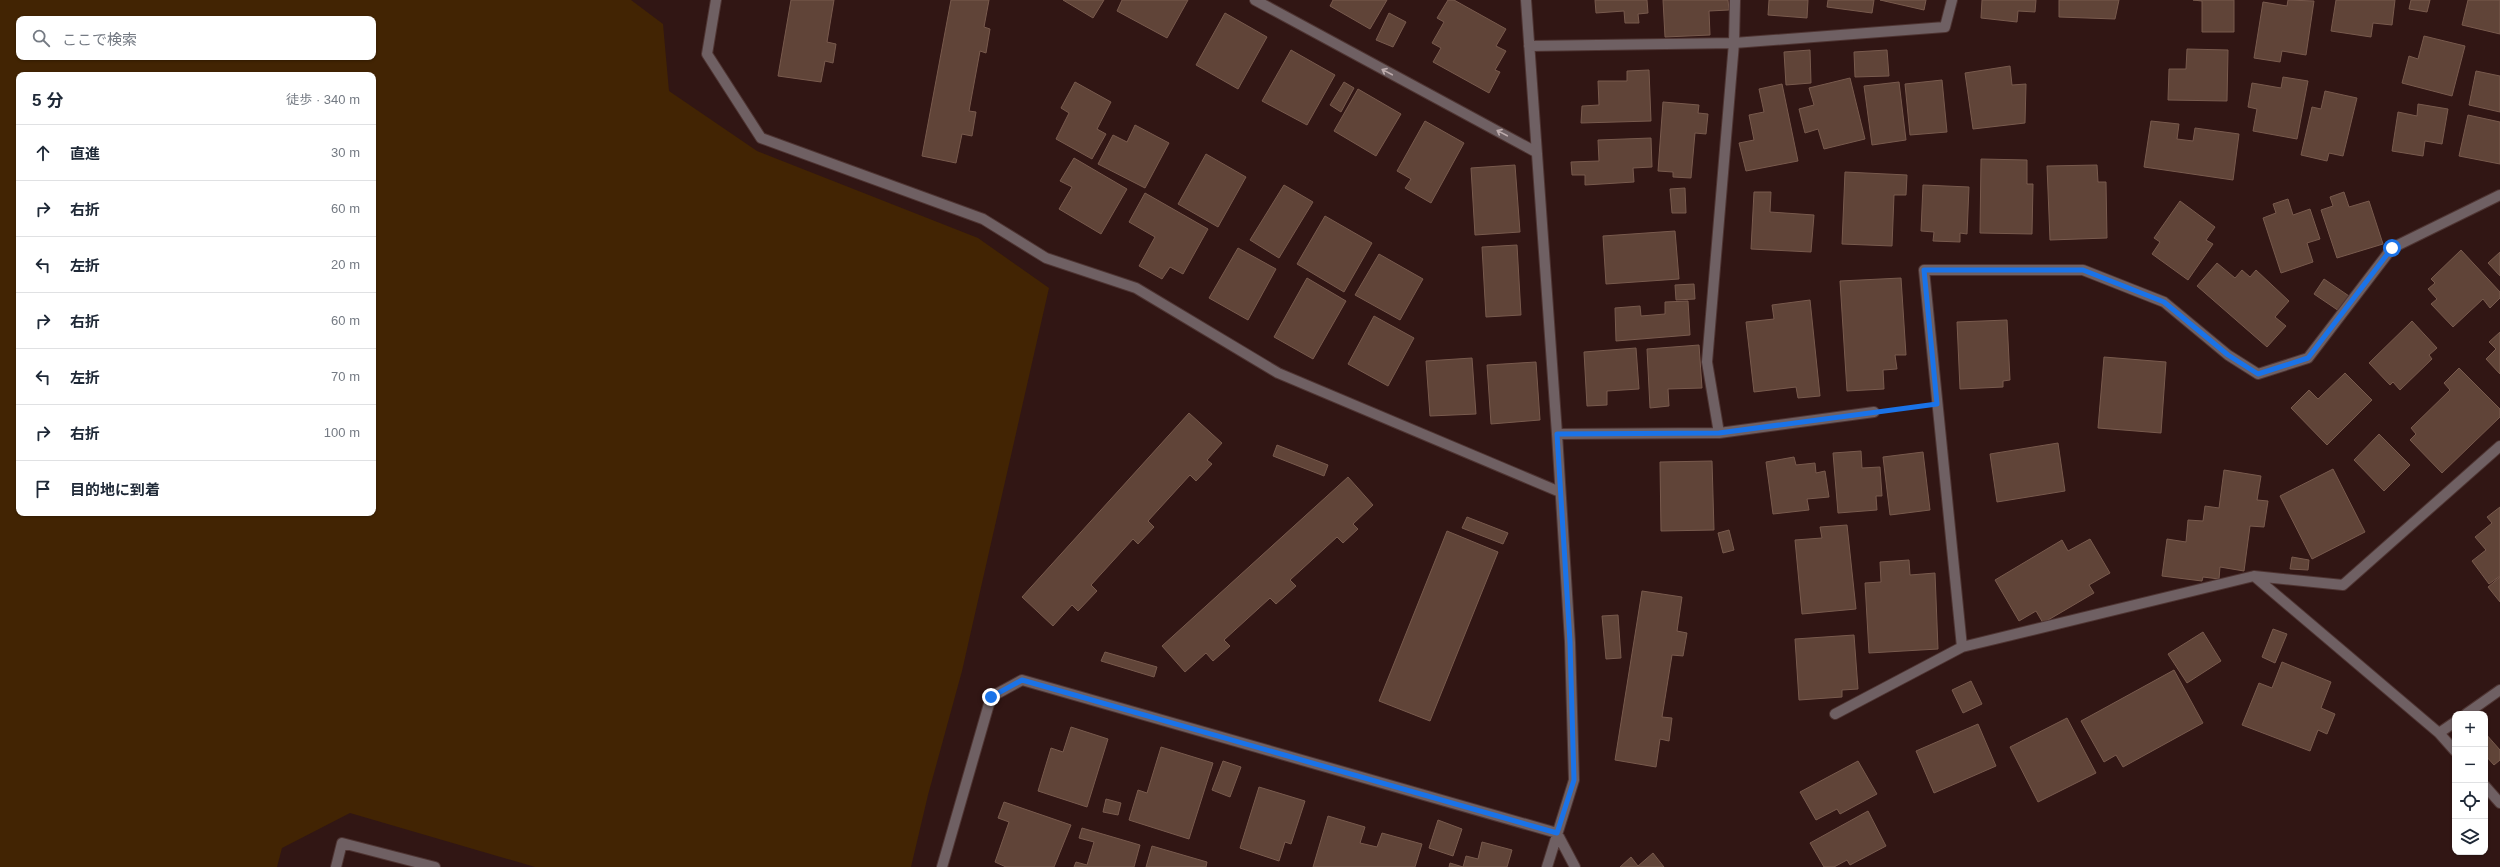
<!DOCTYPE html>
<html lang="ja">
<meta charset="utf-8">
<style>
body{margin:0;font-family:Helvetica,"Noto Sans JP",sans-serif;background:#f6f6f7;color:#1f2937}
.controls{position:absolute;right:12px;bottom:12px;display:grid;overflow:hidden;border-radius:8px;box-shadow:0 1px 3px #0004}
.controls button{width:36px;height:36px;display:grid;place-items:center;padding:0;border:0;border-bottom:1px solid #e0e1e3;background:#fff;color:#1f2937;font:20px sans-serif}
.stop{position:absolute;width:12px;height:12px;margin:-9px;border:3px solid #1a73e8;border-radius:50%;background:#fff}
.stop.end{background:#1a73e8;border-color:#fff;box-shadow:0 1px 4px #0008}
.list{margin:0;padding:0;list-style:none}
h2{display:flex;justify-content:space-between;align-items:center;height:52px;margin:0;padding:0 16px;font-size:17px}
h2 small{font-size:13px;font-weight:400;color:#747a83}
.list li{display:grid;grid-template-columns:26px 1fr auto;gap:12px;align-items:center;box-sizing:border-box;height:56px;padding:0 16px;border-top:1px solid #e0e1e3}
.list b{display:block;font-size:15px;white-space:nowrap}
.list em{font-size:13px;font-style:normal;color:#747a83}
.icon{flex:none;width:22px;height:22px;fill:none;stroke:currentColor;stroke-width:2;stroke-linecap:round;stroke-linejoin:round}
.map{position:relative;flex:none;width:2500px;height:867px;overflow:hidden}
.search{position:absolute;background:#fff;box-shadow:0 1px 3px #0004;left:16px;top:16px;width:360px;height:44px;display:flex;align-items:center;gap:10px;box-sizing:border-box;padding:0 14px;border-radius:8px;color:#747a83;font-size:15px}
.panel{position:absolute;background:#fff;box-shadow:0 1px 3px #0004;left:16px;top:72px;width:360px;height:444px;border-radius:8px}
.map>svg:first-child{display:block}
</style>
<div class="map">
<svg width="2500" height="867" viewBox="0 0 2500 867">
<rect width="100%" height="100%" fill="#311614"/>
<path fill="#422403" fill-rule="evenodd" d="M0,0H631L663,24L669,91L757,151L978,238L1049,288L962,671L928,795L911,867H535L350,813L282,848L277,867H0ZM19,19H373V57H19ZM19,75H373V513H19Z"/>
<path fill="#604438" stroke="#785a4d" d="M791,0H834L827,42L836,44L833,63L825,61L821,82L778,76Z
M951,0H989L984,27L990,29L986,53L980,51L969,111L976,112L972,136L962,134L956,163L922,156Z
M1063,0H1104L1093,18Z
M1122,0H1188L1167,38L1117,11Z
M1333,0H1387L1370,29L1330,6Z
M1448,0H1454L1506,29L1496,46L1506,51L1495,70L1500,72L1489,93L1433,62L1441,48L1432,43L1444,22L1437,18Z
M1595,0H1647L1648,13L1638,14L1639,23H1625L1624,11L1596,13Z
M1663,0H1728L1729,10L1709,11L1710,35L1665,37Z
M1769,0H1808L1807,18L1768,15Z
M1828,0H1874L1872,13L1827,7Z
M1880,0H1926L1924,10Z
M1982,0H2036L2035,12L2018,11L2017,22L1981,18Z
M2059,0H2119L2115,19L2059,17Z
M2234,0V32H2202V1L2193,0Z
M2288,0L2314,1L2306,55L2282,51L2280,62L2254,58L2263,2L2287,6Z
M2336,0H2395L2392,25L2373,23L2371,37L2331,31Z
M2411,0H2430L2427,12L2409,9Z
M2468,0H2500V34L2462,25Z
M1225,13L1267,37L1238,89L1196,65Z
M1389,13L1406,22L1393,47L1376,40Z
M2424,36L2465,46L2452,96L2402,83L2409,56L2418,59Z
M2187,49L2228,50L2227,101L2168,100L2169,69H2186Z
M1291,50L1335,75L1307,125L1262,101Z
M1810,50L1811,83L1786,85L1784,52Z
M1887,50L1889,76L1855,77L1854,52Z
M2010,66L2012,85L2026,84L2025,123L1973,129L1965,73Z
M1649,70L1651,121L1581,123L1582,106L1599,105L1598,81H1627V71Z
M2476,71L2500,76V112L2469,105Z
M2283,77L2308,81L2297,139L2253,131L2257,109L2248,107L2252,83L2281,88Z
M1850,78L1865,139L1824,149L1818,129L1805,133L1799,109L1814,105L1809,88Z
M1942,80L1947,132L1910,135L1905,84Z
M1075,82L1111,102L1097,129L1106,134L1092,159L1056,139L1069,113L1061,108Z
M1344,82L1354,88L1341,112L1330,105Z
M1899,82L1906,140L1872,145L1864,86Z
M1782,84L1798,161L1746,171L1739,143L1754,140L1749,115L1764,112L1759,89Z
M1358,89L1401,114L1376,156L1334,131Z
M2325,91L2357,98L2343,156L2329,153L2327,161L2301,155L2312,107L2321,109Z
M1663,102L1699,105L1698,113L1708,114L1706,134L1695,133L1691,178L1673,177V172L1658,171Z
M2418,104L2448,109L2442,144L2425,141L2423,156L2392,151L2398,112L2417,116Z
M2468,115L2500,122V164L2459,156Z
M1425,121L1464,143L1431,203L1405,188L1411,179L1397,171Z
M2151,121L2179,124L2177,139L2193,141L2195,128L2239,134L2233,180L2144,167Z
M1135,125L1169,143L1145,188L1098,164L1113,135L1127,142Z
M1651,138L1652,167L1633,168L1634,182L1585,185V175H1572L1571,162L1599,161L1598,140Z
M1206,154L1246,177L1218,227L1178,204Z
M1074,158L1127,189L1101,234L1059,209L1072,187L1060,181Z
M1981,159L2027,160V184H2033L2032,234L1980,233Z
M1515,165L1520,232L1475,235L1471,168Z
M2097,165L2098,182H2106L2107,238L2050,240L2047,166Z
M1845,172L1907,175L1906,195H1894L1892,246L1842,244Z
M1284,185L1313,202L1279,258L1250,240Z
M1923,185L1969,187L1967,234L1960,233V242L1933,241L1934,232L1921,231Z
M1685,188L1686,213H1672L1670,189Z
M1754,192H1771L1770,212L1814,215L1811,252L1751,249Z
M2344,192L2349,207L2369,201L2383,244L2337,258L2321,210L2333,206L2330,197Z
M1145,193L1208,229L1183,274L1170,267L1162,279L1139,266L1155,237L1129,222Z
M2288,199L2293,215L2310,209L2320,239L2307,243L2313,262L2281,273L2263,218L2276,213L2273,204Z
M2180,201L2215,227L2206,240L2213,244L2188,280L2152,254L2160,242L2154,238Z
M1325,216L1372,243L1344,292L1297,264Z
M1675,231L1679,279L1606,284L1603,236Z
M1517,245L1521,315L1486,317L1482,247Z
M1238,248L1276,269L1248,320L1209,298Z
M2461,250L2500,292V298L2490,308L2483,299L2453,327L2431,304L2437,299L2428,289L2435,283L2431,279Z
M2500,252V276L2488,263Z
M1379,254L1423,279L1400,320L1355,295Z
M2217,263L2235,278L2242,270L2250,277L2256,270L2289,301L2275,317L2286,326L2267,347L2197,286Z
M1307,278L1346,301L1313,359L1274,337Z
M1901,278L1906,355H1895L1897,369L1883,370L1884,389L1847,391L1840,281Z
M2324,279L2349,296L2339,311L2314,294Z
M1694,284L1695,299L1676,300L1675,285Z
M1810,300L1820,396L1798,398L1796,387L1754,392L1746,322L1774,319L1772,305Z
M1688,301L1690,335L1616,341L1615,308L1640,306L1641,316L1665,314V302Z
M1374,316L1414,338L1388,386L1348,364Z
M2007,320L2010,380L2003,381V387L1960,389L1957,322Z
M2412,321L2437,348L2429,355L2432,359L2400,390L2393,382L2390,385L2369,363Z
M2500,332V374L2486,359L2496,349L2489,342Z
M1699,345L1702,388L1668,389L1669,406L1650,408L1647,349Z
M1636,348L1639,389L1607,391V405L1587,406L1584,352Z
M2104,357L2166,362L2161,433L2098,428Z
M1472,358L1476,414L1430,416L1426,361Z
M1536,362L1540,420L1491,424L1487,365Z
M2459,368L2500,409V417L2442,473L2410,440L2416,434L2411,428L2450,390L2444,383Z
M2345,373L2372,400L2327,445L2291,408L2309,390L2318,399Z
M1189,413L1222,443L1207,460L1212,464L1196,481L1190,475L1148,521L1154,527L1138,544L1133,539L1091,585L1097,591L1078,611L1072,605L1053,626L1022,597Z
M2379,434L2410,465L2384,491L2354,460Z
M2058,443L2065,491L1997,502L1990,454Z
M1277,445L1328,465L1324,476L1273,456Z
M1861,451L1862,468L1880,467L1882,496H1876L1877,510L1838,513L1833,453Z
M1923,452L1930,510L1890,515L1883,457Z
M1794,457L1796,465L1815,463L1816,473L1825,471L1829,497L1807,499L1809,510L1773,514L1766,462Z
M1712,461L1714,530L1661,531L1660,462Z
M2333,469L2365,532L2312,559L2280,496Z
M2224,470L2261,476L2257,500L2268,501L2264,527L2250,526L2244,571L2220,567L2219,579L2203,577L2202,581L2162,576L2167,539L2186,542L2188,520L2203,521L2205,506L2219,508Z
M1348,477L1373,505L1353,524L1358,529L1343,543L1337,537L1290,580L1296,586L1276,604L1270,598L1224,640L1230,646L1213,661L1206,653L1185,672L1162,646Z
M2500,507V576L2489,584L2472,561L2486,550L2475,537L2492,523L2487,517Z
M1467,517L1508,533L1503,544L1462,528Z
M1847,525L1856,609L1802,614L1795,540L1822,538L1820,527Z
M1729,530L1734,550L1723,553L1718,533Z
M1447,531L1498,552L1430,721L1379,701Z
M2090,539L2110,573L2089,585L2094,593L2043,623L2036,611L2019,621L1995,580L2062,540L2068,551Z
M2292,557L2309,560L2308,570L2290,569Z
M1909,560L1910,575L1935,573L1938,649L1869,653L1865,583L1881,582L1880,562Z
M2500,577V602L2488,587Z
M1642,591L1682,597L1677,631L1687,633L1683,656L1672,655L1662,717L1672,718L1669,741L1660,739L1656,767L1615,760Z
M1618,615L1621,658L1606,659L1602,616Z
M2273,629L2287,634L2275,663L2262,657Z
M2203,632L2221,661L2187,683L2168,654Z
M1854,635L1858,689L1842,690V697L1799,700L1795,639Z
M1105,652L1157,667L1154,677L1101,661Z
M2282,662L2331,682L2321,708L2335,714L2327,734L2318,730L2310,751L2242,725L2259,683L2272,688Z
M2174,670L2203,723L2123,767L2116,755L2104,762L2081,721Z
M1971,681L1982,704L1963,713L1952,690Z
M2067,718L2096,773L2038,802L2010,747Z
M1978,724L1996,766L1934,793L1916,751Z
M1071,727L1108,739L1087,807L1038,791L1051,748L1063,752Z
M2485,733L2500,750V760L2494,765L2485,755Z
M1161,747L1213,763L1189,839L1129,820L1138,790L1147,793Z
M1223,761L1241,767L1230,797L1212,790Z
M1858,761L1877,794L1840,814L1837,809L1816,820L1800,792Z
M1259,787L1305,801L1291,844L1285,842L1279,861L1240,848Z
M1106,799L1121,803L1118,815L1103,812Z
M1004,802L1071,825L1054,867H1006L995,862L1009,822L998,818Z
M1868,811L1886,846L1850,865L1847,860L1834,867H1824L1810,843Z
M1328,816L1365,827L1360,843L1377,847L1382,833L1422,844L1415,867H1313Z
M1438,820L1462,829L1453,856L1429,848Z
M1082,828L1140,845L1134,867H1074L1076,862L1087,865L1094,842L1079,838Z
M1482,842L1512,850L1507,867H1449L1450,863L1463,867L1466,856L1478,859Z
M1152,846L1207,862L1206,867H1146Z
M1653,853L1664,867H1620L1631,857L1638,866Z"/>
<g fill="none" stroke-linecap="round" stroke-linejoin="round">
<defs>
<path id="minor" d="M716,0L707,54L761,138L983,219L1046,258L1136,288L1278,373L1560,492
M1255,0L1536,152
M1526,0L1557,434L1570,642L1574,780L1547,867
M1735,0L1734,43L1707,362L1719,433L1874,412
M1529,46L1734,43L1945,27L1952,0
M2500,195L2392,248L2308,358L2258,374L2228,355L2164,302L2083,270H1924L1962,647L2254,576L2343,585L2500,446
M1557,434L1719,433
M2254,576L2439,733L2455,751
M1835,714L1962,647
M2466,714L2500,690
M2439,733L2455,722
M2485,786L2500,803
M336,867L342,843L435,867
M942,867L991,697L1022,680L1557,833L1575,867"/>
</defs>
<use href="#minor" stroke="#4e3432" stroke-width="12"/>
<path stroke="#8d7573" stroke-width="2.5" stroke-dasharray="1 3" stroke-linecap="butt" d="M1900,409L1911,407"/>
<use href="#minor" stroke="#6f6063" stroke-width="10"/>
</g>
<defs><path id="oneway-shaft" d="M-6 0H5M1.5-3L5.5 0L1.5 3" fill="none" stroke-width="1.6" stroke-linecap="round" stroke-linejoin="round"/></defs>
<g stroke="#bdabac">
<use href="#oneway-shaft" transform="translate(1387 72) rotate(-152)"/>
<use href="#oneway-shaft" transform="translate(1502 133) rotate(-152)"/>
</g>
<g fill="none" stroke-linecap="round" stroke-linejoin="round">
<path stroke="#1a73e8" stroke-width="5" d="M991,697L1022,680L1557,833L1574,780L1570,642L1557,434L1719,433L1937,404L1924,270H2083L2164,302L2228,355L2258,374L2308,358L2392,248"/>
</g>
</svg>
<div class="controls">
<button>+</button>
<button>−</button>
<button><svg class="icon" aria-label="locate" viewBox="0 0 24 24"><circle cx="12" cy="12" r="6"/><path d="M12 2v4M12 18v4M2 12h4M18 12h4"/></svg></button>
<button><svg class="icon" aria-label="layers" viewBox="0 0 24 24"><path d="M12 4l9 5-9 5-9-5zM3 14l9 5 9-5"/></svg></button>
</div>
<div class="stop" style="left:2392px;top:248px"></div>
<div class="stop end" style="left:991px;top:697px"></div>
<div class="search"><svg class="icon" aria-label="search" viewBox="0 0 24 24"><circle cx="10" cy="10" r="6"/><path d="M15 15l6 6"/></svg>ここで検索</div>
<section class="panel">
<h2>5 分<small>徒歩 · 340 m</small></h2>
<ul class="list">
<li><svg class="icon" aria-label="ahead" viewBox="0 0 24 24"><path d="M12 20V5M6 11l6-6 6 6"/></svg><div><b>直進</b></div><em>30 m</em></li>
<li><svg class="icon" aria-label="right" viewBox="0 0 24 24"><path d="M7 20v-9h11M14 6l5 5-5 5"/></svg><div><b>右折</b></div><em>60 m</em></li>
<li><svg class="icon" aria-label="left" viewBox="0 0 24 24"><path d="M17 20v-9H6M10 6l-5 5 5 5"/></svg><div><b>左折</b></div><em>20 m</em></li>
<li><svg class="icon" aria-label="right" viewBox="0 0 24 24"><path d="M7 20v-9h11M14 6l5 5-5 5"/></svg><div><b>右折</b></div><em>60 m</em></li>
<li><svg class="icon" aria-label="left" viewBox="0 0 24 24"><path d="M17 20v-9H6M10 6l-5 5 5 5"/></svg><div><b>左折</b></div><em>70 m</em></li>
<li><svg class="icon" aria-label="right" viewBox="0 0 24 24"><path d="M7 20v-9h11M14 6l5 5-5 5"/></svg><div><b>右折</b></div><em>100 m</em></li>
<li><svg class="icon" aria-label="arrive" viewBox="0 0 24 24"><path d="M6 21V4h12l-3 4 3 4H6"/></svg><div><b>目的地に到着</b></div></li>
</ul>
</section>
</div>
